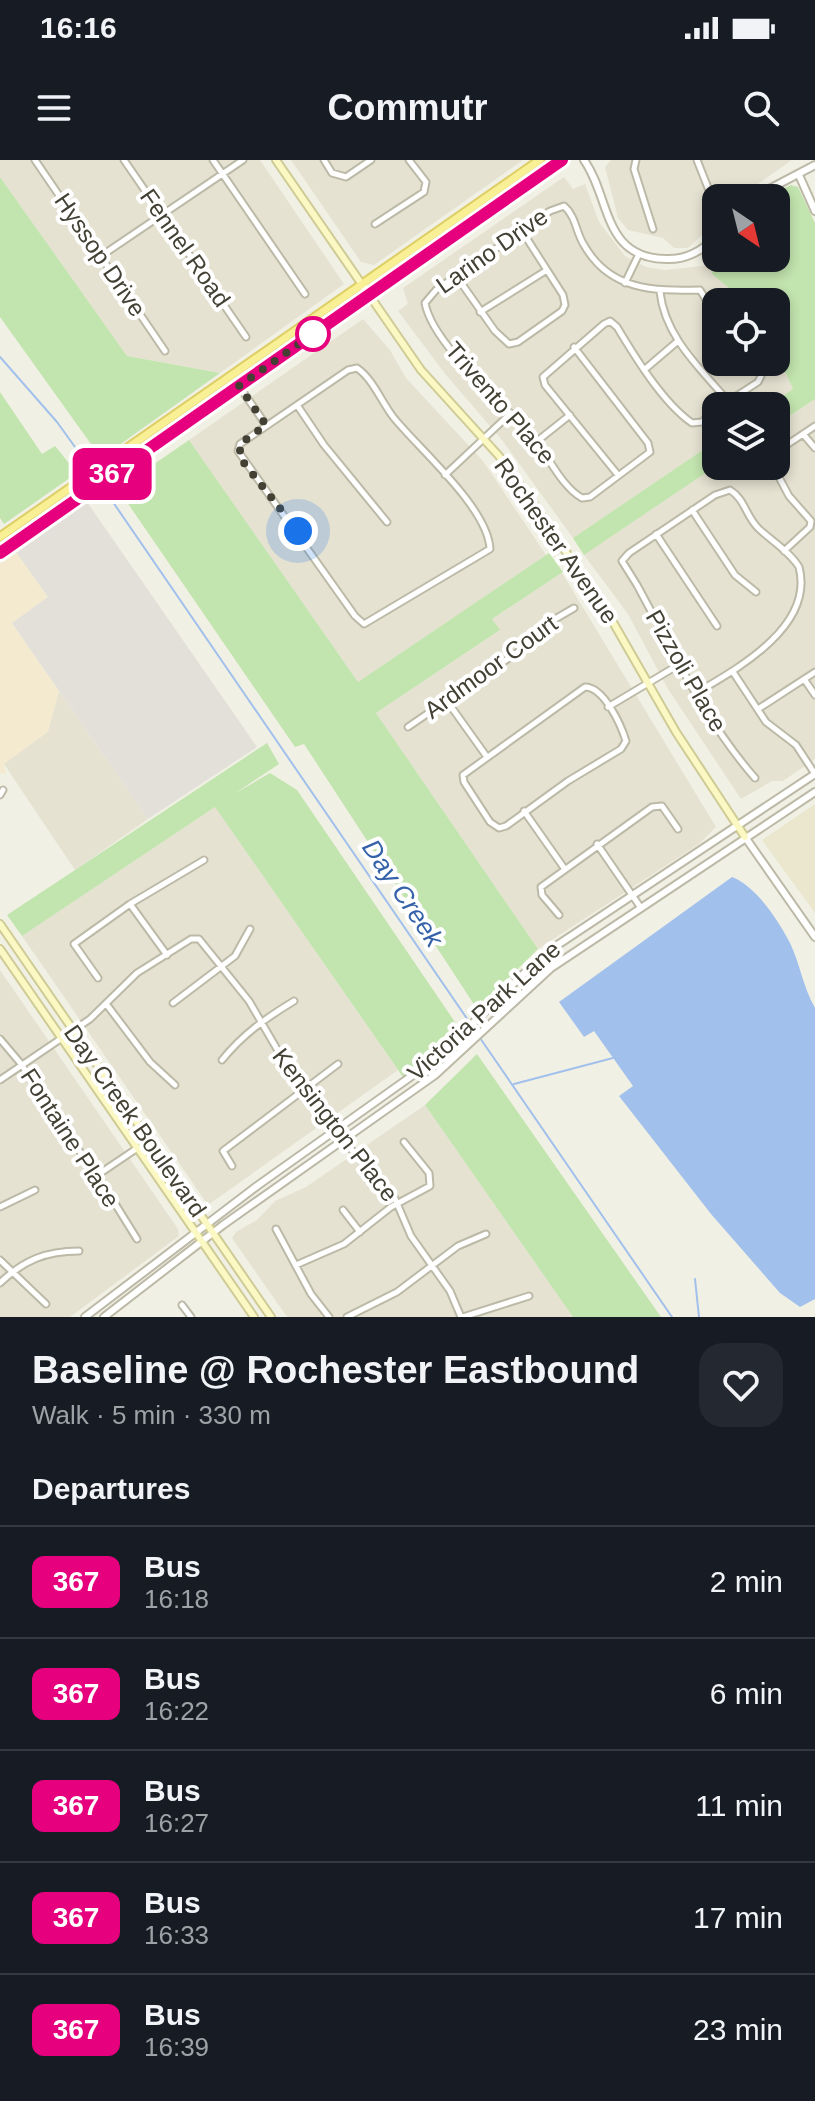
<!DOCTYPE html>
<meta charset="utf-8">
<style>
:root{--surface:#171b24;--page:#242831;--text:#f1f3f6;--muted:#9ea1a6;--line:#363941}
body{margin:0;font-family:Arial,sans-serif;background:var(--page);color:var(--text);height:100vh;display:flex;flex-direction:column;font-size:30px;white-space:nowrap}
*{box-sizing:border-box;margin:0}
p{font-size:26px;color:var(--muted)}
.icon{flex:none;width:44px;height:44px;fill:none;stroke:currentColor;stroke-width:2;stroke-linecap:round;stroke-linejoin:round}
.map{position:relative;height:1157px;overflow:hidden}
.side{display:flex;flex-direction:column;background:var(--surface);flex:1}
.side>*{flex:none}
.badge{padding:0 16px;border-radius:12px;font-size:28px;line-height:52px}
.needle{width:52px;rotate:145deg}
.buttons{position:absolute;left:702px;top:24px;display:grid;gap:16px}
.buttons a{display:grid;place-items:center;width:88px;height:88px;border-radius:16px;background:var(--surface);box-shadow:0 4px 12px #0003;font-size:40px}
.you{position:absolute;width:40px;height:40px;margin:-20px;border:6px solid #fff;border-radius:50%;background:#1a73e8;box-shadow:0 0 0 12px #1a73e833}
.map>.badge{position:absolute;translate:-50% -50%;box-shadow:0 0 0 4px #fff}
h2{padding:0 32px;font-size:30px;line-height:72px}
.round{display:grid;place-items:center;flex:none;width:84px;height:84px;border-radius:24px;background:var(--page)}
.overview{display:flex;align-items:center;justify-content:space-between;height:136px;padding:0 32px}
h1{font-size:38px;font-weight:600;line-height:60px}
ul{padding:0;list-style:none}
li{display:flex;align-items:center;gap:24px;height:112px;padding:0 32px;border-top:2px solid var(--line)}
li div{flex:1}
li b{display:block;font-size:30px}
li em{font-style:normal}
li .badge{min-width:88px;font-weight:700;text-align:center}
.status{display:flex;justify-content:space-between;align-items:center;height:56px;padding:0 40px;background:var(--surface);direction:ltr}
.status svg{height:22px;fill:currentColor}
header{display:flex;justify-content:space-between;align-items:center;height:104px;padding:0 32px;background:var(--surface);font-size:36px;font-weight:600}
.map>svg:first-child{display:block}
.residential{fill:#e5e2d2}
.commercial{fill:#f3ead0}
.industrial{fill:#e3e0d9}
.education{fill:#eae7ce}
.green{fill:#c2e4ae}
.water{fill:#a2c0ec}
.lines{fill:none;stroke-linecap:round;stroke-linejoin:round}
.stream{stroke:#a2c0ec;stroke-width:2}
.minor-casing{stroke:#bcb9a7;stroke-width:9}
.tertiary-casing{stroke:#bcb9a7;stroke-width:10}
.secondary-casing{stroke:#cfcb96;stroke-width:10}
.primary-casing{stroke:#ddcf66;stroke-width:11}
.minor{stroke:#fff;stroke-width:5}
.tertiary{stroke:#fff;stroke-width:6}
.secondary{stroke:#fbf8c4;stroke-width:6}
.primary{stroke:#f9ef95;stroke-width:7}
.line-casing{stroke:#fff;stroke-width:18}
.line{stroke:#e6007e;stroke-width:12}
.walk{stroke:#434034;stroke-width:8;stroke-dasharray:0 14.4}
.stop-dot{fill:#fff;stroke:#e6007e;stroke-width:4}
.labels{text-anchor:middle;stroke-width:8;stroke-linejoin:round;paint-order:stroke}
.street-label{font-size:24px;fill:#434034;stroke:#fff}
.water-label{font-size:26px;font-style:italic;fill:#3461a8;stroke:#fff}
</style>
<div class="status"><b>16:16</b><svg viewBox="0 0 49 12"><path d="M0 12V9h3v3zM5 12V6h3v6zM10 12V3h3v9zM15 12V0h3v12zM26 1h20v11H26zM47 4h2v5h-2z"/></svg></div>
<header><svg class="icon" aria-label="menu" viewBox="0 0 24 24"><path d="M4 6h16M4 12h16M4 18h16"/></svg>Commutr<svg class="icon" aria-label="search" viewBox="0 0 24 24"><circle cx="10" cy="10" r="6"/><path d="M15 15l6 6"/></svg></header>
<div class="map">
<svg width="815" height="1157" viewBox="0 0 815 1157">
<rect width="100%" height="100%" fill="#f1f0e4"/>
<path class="residential" d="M0,0H260L344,124L220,213L127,196L0,17Z
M291,0H523L374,105L361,102Z
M611,0H792L738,38H716V62L688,88H674L663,78L628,70L618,58L605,7Z
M564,17L573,29L585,24L599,62L625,96L646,107L665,110L711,105L712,114L729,128L736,142H716V202H776V192L793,229L768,246H716V281L573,378L502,280L446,215L398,151L408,144L403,128Z
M363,159L390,190L406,218L483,301L546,395L358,522L189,280Z
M815,239V599L783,621H772L741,639L668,529L628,454L584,395L716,306H776V265Z
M562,413L716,667L699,684L538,789L376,553L499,471L492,459Z
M59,531L148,659L75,710L4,604L49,567Z
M215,647L398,910L208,1045L22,776Z
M0,810L178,1069L179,1076L70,1157H0Z
M425,945L573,1157H287L232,1078L236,1072L257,1060L275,1041L306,1027Z"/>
<path class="commercial" d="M16,392L48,437L12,463L59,531L48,572L4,604L6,614L0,613V404Z"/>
<path class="industrial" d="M87,342L257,587L148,659L12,463L48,437L16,392Z"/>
<path class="education" d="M815,644V753L762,680Z"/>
<path class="green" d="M0,17L127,196L220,213L101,298L0,157Z
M791,25L798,27L815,63V239L776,265V246H768L793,229L776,192V142H736L729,128L712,114L711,105L703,99L716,87V98H776V38H764Z
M0,232L42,294L55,286L77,313L4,364L0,358Z
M189,280L358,522L549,393L563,412L492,459L500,470L376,553L538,789L477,849L304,584L295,587L118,329Z
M716,281V306L584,395L573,378Z
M267,583L279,604L234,634L270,613L297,630L457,865L403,917L215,647L22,776L7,755Z
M477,894L661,1157H573L425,945Z"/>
<path class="water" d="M732,717C756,726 778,760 790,783C800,804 803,827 815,848V1139L800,1147L780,1133L711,1054L619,936L633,926L594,871L584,877L559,842Z"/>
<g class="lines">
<path class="stream" d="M0,197L57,262L88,305
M104,329L470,863
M480,878L672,1157
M514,924L613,898
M695,1119L699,1157"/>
<defs>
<path id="minor" d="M35,0L165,191
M124,0L246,177
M213,0L305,134
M324,0L332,13L346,17L371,0
M636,0L634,9L653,69
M697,0L716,48
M375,64L424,32L426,22L409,0
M101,96L243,0
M457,117L495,171L509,184L518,182L562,151L565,145L563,135L522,71
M625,123L639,94
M660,132C665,177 700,208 728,241
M480,152L547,110
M574,187L648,283L650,292L590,337L582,338C563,328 549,298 536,281C507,246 433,186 425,143L436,130L550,51L564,46C576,56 576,73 584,85C610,131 654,131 700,130L716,156
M357,208C373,219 382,243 394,258C420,290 488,348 490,389L364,464L355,456L238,291L240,284L348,210Z
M644,210L678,181
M239,226L266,265
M297,245L324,285L387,362
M721,246L758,222L761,216L754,202
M803,274L815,288
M536,282L570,255
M776,292L815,266
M773,306L789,336L811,361L810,367L784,391
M445,315L511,253
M618,315L545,225L543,217L604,164L610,161L617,167C635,197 663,243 692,263L702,262L716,250
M692,350L735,415L756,432
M656,374L717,466
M733,512L766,562L796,585L815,614
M804,519L815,535
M585,527C604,527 621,565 626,581L621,589L568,621L506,666L499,668L490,662L464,622L463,615Z
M696,533C735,510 815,467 799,407C790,392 772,381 759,369C746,357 745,339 730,330L715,335L629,393L622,401L637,425C673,491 705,561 755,618
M447,541L487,597
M608,547L680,504
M758,549L815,512
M408,567L531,483L550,462L574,448
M0,635L3,630
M524,651L564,708
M597,684L641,748
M130,744L167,795
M559,755L542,735L541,727L652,647L662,646L678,669
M98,818L74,784L130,744L204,700
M173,843L235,796L250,769
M107,845L150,902L175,925
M0,879L22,905L58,965L91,1005L137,1079
M222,900C243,874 266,858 294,841
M0,920L90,859L137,813L191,779H199L249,841L281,896L308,926L349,987L393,1034L411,1076L450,1131L461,1157
M232,1006L223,991L338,904
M96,1016L136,989
M0,1047L35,1030
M343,1050L360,1072
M276,1069L311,1134L329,1157
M0,1100L46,1144
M296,1105L344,1084L391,1047L430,1026L429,1013L404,982
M0,1123C24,1100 46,1091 79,1091
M182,1145L191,1157
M347,1157L397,1132L458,1086L486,1074
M463,1157L529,1136"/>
<path id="tertiary" d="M584,0C611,38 602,98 666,99C685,100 703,91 716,76
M799,15L815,51
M752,38L815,5
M745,677L815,777
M85,1157L257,1026L437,898L544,794L815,614
M104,1157L223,1065L435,915L551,808L815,632"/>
<path id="secondary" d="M276,0L421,210L499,296L533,343L610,457L676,572L745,677
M0,764L271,1157
M0,789L254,1157"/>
<path id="primary" d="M0,377L540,0
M0,393L562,0"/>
</defs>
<use href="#minor" class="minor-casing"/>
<use href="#tertiary" class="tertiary-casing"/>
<use href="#secondary" class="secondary-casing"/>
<use href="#primary" class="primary-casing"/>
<use href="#minor" class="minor"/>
<use href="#tertiary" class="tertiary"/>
<use href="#secondary" class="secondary"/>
<use href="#primary" class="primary"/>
</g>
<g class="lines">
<defs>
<path id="line" d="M0,393L562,0"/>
</defs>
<use href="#line" class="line-casing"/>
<use href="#line" class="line"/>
<path class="walk" d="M298,371L240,298V284L266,265L239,226L313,174"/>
</g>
<circle class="stop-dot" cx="313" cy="174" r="16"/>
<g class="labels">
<g class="street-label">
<text transform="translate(185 88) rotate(55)" y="8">Fennel Road</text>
<text transform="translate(492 91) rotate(-35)" y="8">Larino Drive</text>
<text transform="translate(100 95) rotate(56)" y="8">Hyssop Drive</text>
<text transform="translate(500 243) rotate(49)" y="8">Trivento Place</text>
<text transform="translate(556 381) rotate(55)" y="8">Rochester Avenue</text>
<text transform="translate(491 507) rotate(-36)" y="8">Ardmoor Court</text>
<text transform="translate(686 511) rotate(60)" y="8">Pizzoli Place</text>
<text transform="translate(484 851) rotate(-42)" y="8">Victoria Park Lane</text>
<text transform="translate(135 961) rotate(55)" y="8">Day Creek Boulevard</text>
<text transform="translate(335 965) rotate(52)" y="8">Kensington Place</text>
<text transform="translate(70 978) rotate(57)" y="8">Fontaine Place</text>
</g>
<g class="water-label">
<text transform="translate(403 733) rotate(56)" y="9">Day Creek</text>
</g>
</g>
</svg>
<div class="buttons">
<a><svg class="needle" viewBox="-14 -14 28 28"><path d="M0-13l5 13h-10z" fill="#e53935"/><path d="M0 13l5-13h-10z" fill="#9ea1a6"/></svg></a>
<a><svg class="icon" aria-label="locate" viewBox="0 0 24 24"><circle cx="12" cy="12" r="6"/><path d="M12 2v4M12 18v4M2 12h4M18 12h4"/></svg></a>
<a><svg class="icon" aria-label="layers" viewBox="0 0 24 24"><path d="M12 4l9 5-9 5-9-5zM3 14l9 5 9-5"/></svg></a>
</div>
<div class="you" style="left:298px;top:371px"></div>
<b class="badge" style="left:112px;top:314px;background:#e6007e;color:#fff">367</b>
</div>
<section class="side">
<div class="overview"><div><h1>Baseline @ Rochester Eastbound</h1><p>Walk · 5 min · 330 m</p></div><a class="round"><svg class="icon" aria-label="heart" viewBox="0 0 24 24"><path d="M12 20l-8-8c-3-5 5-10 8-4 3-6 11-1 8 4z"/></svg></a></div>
<h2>Departures</h2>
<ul>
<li><span class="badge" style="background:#e6007e;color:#fff">367</span><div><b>Bus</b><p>16:18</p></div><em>2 min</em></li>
<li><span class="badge" style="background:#e6007e;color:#fff">367</span><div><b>Bus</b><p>16:22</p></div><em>6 min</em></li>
<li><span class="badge" style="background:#e6007e;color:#fff">367</span><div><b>Bus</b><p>16:27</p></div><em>11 min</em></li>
<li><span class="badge" style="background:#e6007e;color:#fff">367</span><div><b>Bus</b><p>16:33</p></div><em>17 min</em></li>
<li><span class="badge" style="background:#e6007e;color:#fff">367</span><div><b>Bus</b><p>16:39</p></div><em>23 min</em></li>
</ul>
</section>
